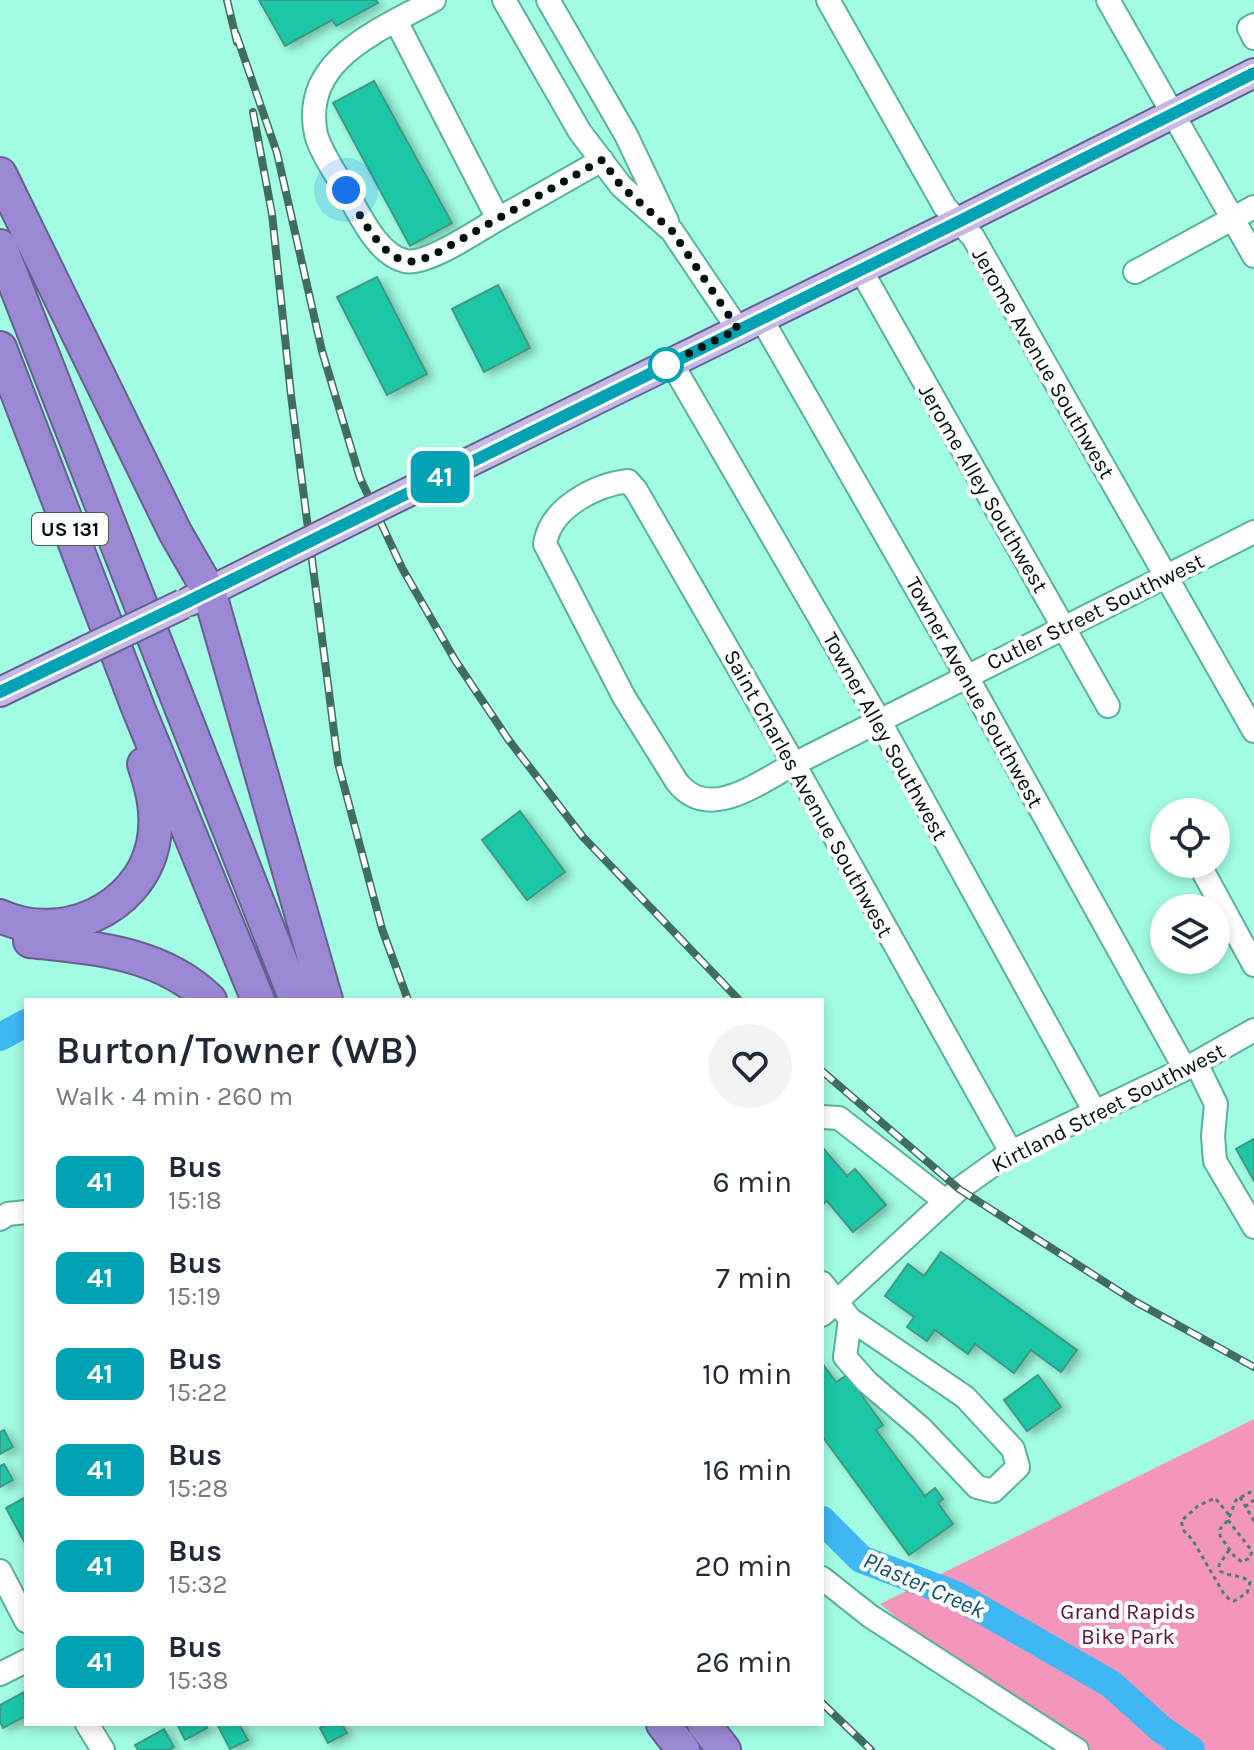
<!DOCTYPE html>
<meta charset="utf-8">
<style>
:root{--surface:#fff;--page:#f2f2f3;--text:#1f2937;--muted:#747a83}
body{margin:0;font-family:Karla,sans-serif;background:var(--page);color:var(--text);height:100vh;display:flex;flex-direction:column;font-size:30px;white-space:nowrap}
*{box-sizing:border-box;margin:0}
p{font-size:26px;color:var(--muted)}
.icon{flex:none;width:44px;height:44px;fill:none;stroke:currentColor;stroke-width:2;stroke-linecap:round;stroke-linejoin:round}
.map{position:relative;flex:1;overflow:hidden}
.details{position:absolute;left:24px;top:998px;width:800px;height:728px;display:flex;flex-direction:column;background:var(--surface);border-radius:0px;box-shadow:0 4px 12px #0003}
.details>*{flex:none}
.badge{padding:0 16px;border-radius:12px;font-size:28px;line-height:52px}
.buttons{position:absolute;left:1150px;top:798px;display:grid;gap:16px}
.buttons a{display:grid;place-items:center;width:80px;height:80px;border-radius:50%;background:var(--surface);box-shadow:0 4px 12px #0003;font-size:40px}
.you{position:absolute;width:40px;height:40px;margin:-20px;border:6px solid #fff;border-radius:50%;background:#1a73e8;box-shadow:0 0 0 12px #1a73e833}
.map>.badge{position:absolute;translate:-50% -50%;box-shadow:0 0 0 4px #fff}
.round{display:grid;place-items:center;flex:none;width:84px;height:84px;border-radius:42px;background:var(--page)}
.headline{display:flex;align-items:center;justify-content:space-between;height:136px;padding:0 32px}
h1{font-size:38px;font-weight:600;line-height:60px}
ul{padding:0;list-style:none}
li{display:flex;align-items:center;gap:24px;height:96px;padding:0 32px}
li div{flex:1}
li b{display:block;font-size:30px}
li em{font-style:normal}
li .badge{min-width:88px;font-weight:700;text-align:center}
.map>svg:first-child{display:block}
.green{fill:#f496bb}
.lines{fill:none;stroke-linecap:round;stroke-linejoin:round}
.river{stroke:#3db6f2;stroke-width:28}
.building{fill:#1bc7a7;stroke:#3e9984;stroke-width:2;filter:url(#shadow)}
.minor-casing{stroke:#58b19b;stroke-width:26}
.major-casing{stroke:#655f8e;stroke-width:32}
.highway-casing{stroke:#655f8e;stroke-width:36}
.path{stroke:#4c7e70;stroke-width:3;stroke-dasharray:4 4;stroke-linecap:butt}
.minor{stroke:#fff;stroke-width:22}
.major{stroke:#c4b8e6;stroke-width:28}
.highway{stroke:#9c89d5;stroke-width:32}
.rail-casing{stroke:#406d60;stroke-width:8}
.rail{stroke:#fff;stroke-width:5;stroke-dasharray:15;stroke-linecap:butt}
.major-bridge-casing{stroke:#655f8e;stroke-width:32;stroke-linecap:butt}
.major-bridge{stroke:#c4b8e6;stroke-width:28}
.line-casing{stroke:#fff;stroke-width:18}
.line{stroke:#00a3b4;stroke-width:12}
.walk{stroke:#00100a;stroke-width:8;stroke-dasharray:0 14.4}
.stop-dot{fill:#fff;stroke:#00a3b4;stroke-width:4}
.labels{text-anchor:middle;stroke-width:8;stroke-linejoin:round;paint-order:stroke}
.shield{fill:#fff;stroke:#4c5854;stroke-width:2}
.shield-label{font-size:20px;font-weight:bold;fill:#00100a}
.street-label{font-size:22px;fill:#00100a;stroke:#fff}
.park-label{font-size:22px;fill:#611039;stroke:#fff}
.water-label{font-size:24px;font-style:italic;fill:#0d4f6e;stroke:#fff}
</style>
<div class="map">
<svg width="1254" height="1750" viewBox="0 0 1254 1750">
<defs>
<filter id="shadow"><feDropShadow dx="5.5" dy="3" stdDeviation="4" flood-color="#0004"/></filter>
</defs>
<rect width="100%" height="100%" fill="#a2fbe3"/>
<path class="green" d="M1254,1419V1750H1062L880,1604Z"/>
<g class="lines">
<path class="river" d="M0,1037L26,1023
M822,1520L861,1559L956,1595L1111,1684L1161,1729L1191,1750"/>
</g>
<path class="building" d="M259,0H376L378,3L336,26L332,20L285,46Z
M374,81L452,223L410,246L333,103Z
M377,277L427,374L387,395L337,297Z
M498,285L530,348L484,372L452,309Z
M520,811L565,872L527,900L482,840Z
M1254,1139V1181L1236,1149Z
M823,1148L847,1176L855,1169L886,1205L853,1232L827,1201L822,1205Z
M941,1252L1077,1350L1061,1372L1031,1350L1014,1373L975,1344L968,1354L935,1330L927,1341L907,1327L914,1317L885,1296L908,1264L924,1276Z
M822,1363L836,1382L847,1375L883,1425L876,1430L925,1496L935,1488L943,1499L938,1503L953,1524L909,1555L822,1436Z
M1038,1375L1061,1407L1027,1431L1004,1400Z
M4,1430L13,1447L0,1454V1432Z
M4,1464L13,1480L0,1487V1466Z
M26,1497V1545L6,1508Z
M24,1692L26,1716L3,1728L0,1722V1705Z
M182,1724H205L207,1728L185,1740L178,1726Z
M217,1724H239L248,1740L230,1749Z
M328,1724H342L347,1733L328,1743L320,1728Z
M164,1729L174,1747L168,1750H138L135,1745Z"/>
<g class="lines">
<defs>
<path id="minor" d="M434,0C381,30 300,59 316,134C320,152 340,180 350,198C362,219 379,255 405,261C427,266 478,230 498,219
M504,0L580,132L621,186L672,231L738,329
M548,0L626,135L667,221
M828,0L945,207L973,237L1254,731
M1108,0L1254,256
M396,21L498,219L602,160
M1254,25L1249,28L1254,38
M861,270L1108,706
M1135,272L1254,207
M761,318L966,675L1185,1069
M671,362L879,720L1095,1112
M1199,864L1254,965
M1196,1063L1216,1104L1213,1136L1215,1161L1254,1227
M822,1117L839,1118L945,1201
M1011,1152L794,764L636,490L628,481C595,485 550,508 545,544L624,697L677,782C709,823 759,782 794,764L804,759L1254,532
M0,1219L8,1214L26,1212
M822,1283L850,1319L845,1357L867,1382L921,1428L977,1487L993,1491L1018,1467L1013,1449L965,1397L850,1319
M822,1315L959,1189L1011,1152L1185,1069L1254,1030
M0,1571L26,1621
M822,1578L870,1616L1077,1750
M0,1674L26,1661
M87,1724L103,1750"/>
<path id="major" d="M390,501L960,221L1254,73
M190,601L250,571
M0,692L89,649"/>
<path id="highway" d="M0,174L175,532L209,591L326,1000
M0,246L296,1000
M0,348L139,710L258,1000
M0,916C60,944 139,910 153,844C159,816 153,790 144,764
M30,941C94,948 161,952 210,1000
M663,1724L683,1750
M704,1724L724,1750"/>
</defs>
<use href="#minor" class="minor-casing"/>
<use href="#major" class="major-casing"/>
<use href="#highway" class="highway-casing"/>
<path class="path" d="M1240,1497L1254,1521
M1245,1507L1254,1500
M1228,1520L1252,1551L1250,1558L1242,1562L1235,1557L1220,1536V1529L1228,1520L1236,1500L1254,1490
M1229,1550L1219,1565L1220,1571C1229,1577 1241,1574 1250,1582L1247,1593L1234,1601L1230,1600L1224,1594L1192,1539L1184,1531L1181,1521L1198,1506L1215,1498L1230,1516"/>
<use href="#minor" class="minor"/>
<use href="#major" class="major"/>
<use href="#highway" class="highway"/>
<defs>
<path id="rail" d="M227,0L237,42
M236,34L277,153L322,351L360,478L402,568L455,660L508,739L583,837L739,1000
M253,112L272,214L291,395L338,763L382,929L408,1000
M822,1071L959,1189L1136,1302L1254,1367
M822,1703L871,1750"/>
</defs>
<use href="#rail" class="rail-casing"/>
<use href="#rail" class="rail"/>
<defs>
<path id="major-bridge" d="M250,571L390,501
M89,649L183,604"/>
</defs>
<use href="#major-bridge" class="major-bridge-casing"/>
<use href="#major-bridge" class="major-bridge"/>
</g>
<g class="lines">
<defs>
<path id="line" d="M0,692L183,604L960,221L1254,73"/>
</defs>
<use href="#line" class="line-casing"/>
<use href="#line" class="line"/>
<path class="walk" d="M346,190C358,212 380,257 407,261C418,263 427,257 437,253L602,160L621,186L672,231L738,329L666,365"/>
</g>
<circle class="stop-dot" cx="666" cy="365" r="16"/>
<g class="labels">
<rect class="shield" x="32" y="513" width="76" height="32" rx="6"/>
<g class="shield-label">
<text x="70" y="536">US 131</text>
</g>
<g class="street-label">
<text transform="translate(1044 363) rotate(60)" y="8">Jerome Avenue Southwest</text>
<text transform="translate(984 488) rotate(60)" y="8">Jerome Alley Southwest</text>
<text transform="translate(1095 611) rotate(-26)" y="8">Cutler Street Southwest</text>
<text transform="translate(975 692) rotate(61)" y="8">Towner Avenue Southwest</text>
<text transform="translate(886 736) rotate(61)" y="8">Towner Alley Southwest</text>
<text transform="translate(809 793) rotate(61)" y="8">Saint Charles Avenue Southwest</text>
<text transform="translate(1108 1107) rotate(-27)" y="8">Kirtland Street Southwest</text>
</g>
<g class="park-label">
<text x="1128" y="1619">Grand Rapids<tspan x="1128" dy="25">Bike Park</tspan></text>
</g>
<g class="water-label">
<text transform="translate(924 1585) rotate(24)" y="8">Plaster Creek</text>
</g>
</g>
</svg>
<div class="buttons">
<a><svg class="icon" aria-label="locate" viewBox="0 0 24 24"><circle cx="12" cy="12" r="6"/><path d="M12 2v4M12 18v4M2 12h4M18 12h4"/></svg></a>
<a><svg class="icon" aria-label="layers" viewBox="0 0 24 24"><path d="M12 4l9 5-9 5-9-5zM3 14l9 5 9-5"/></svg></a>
</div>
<div class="you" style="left:346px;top:190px"></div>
<b class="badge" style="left:440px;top:477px;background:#00a3b4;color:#fff">41</b>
<section class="details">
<div class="headline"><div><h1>Burton/Towner (WB)</h1><p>Walk · 4 min · 260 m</p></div><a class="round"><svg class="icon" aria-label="heart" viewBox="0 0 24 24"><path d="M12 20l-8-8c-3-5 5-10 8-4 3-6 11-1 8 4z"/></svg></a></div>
<ul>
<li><span class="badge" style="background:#00a3b4;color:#fff">41</span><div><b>Bus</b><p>15:18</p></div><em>6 min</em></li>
<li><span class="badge" style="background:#00a3b4;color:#fff">41</span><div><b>Bus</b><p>15:19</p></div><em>7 min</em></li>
<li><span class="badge" style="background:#00a3b4;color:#fff">41</span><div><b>Bus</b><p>15:22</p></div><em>10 min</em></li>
<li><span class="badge" style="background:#00a3b4;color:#fff">41</span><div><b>Bus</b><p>15:28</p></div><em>16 min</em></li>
<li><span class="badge" style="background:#00a3b4;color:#fff">41</span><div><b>Bus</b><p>15:32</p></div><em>20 min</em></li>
<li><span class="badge" style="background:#00a3b4;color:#fff">41</span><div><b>Bus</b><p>15:38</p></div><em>26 min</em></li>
</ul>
</section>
</div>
